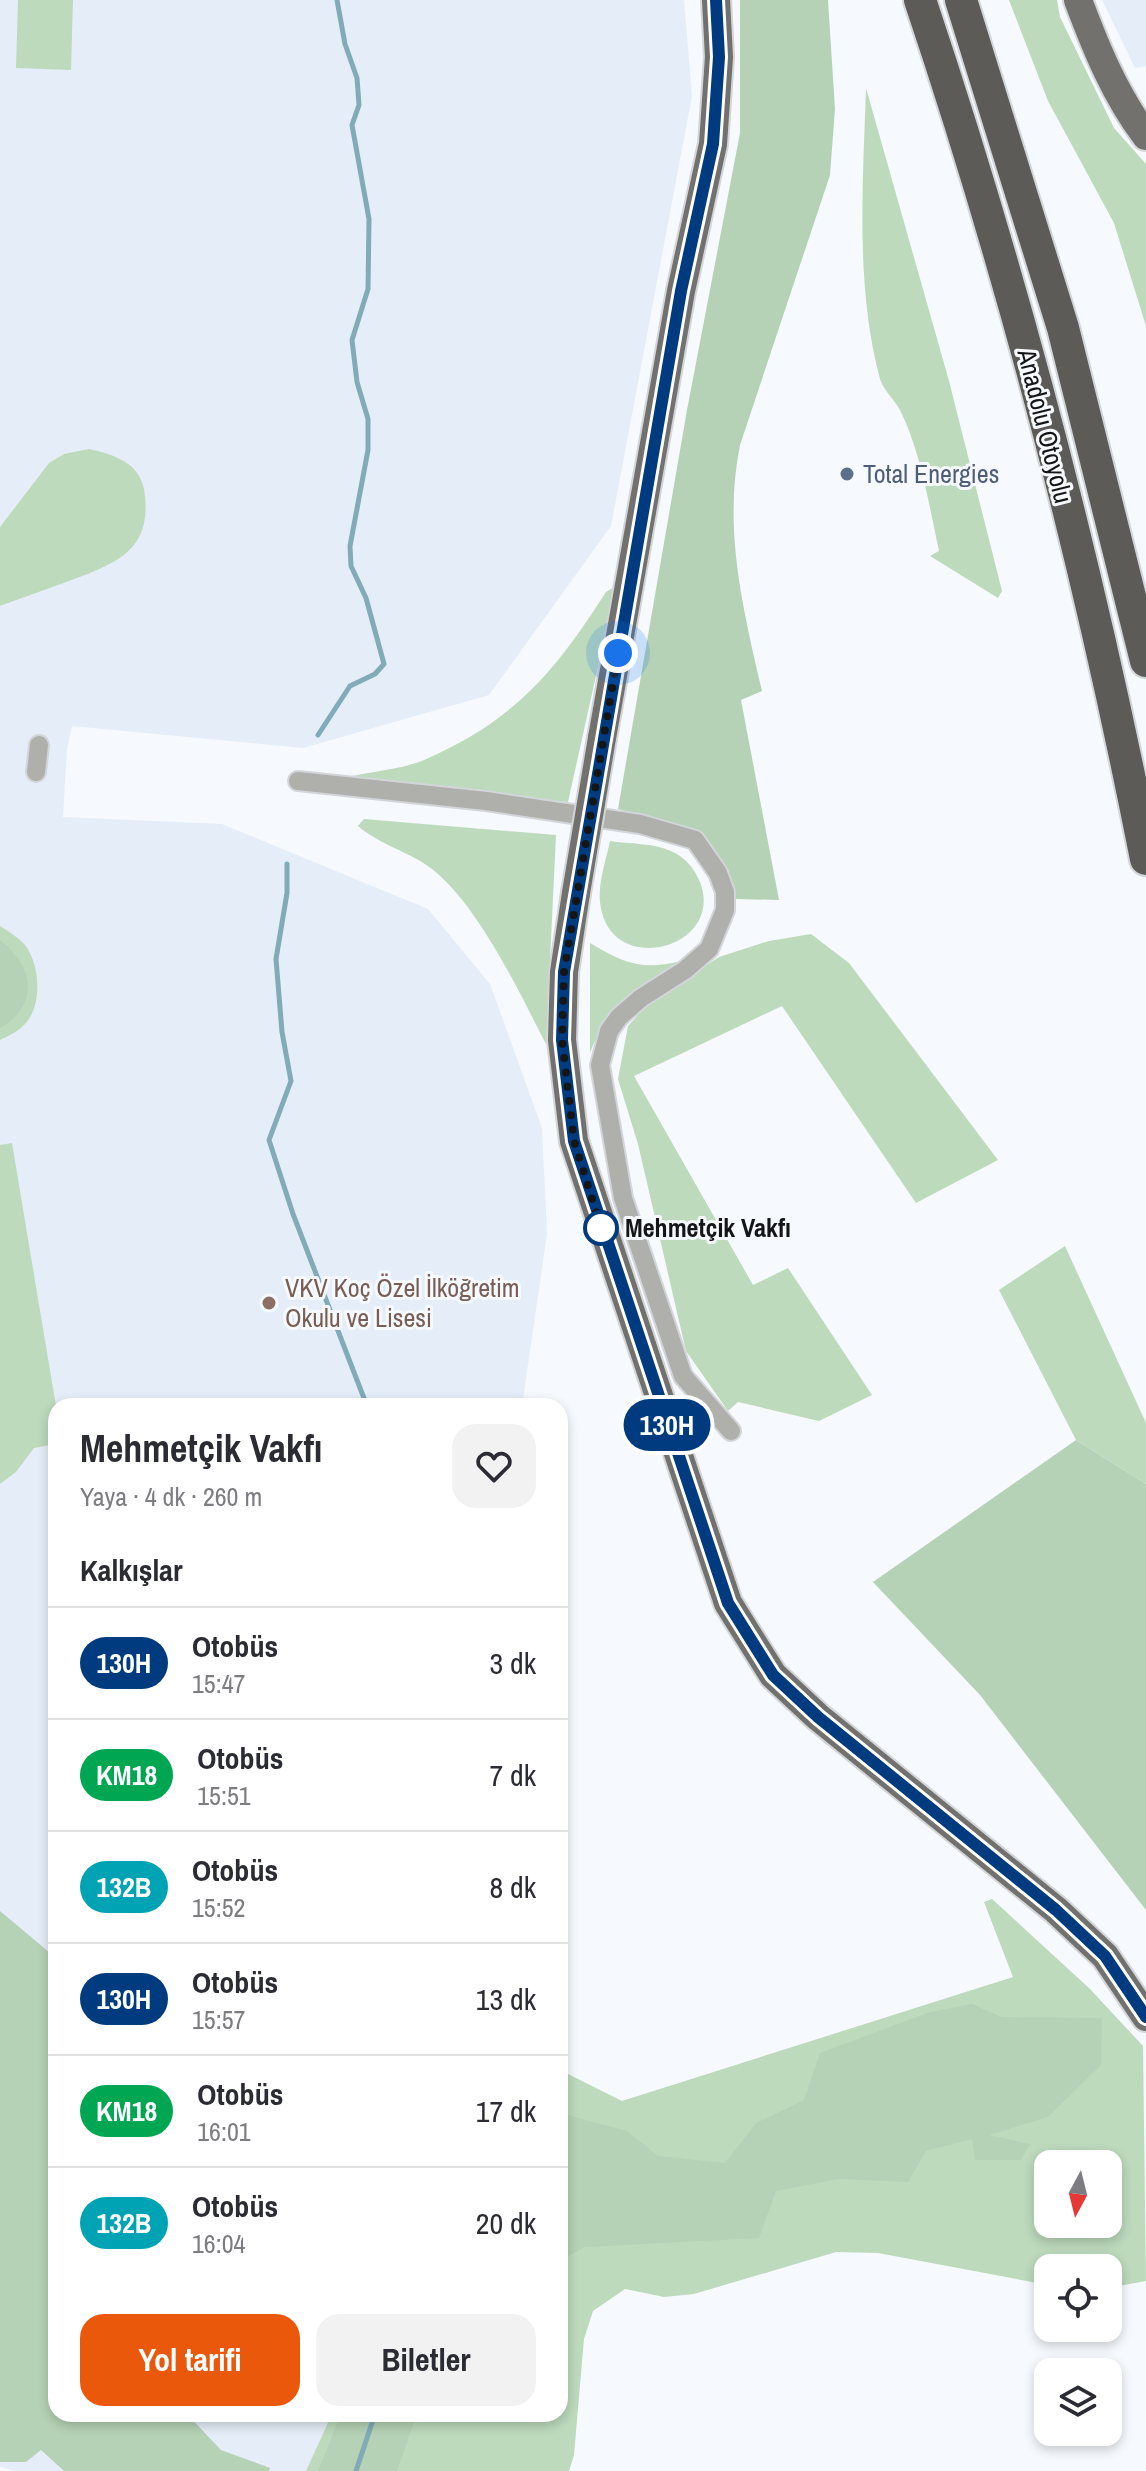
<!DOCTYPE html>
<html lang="tr">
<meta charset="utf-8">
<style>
:root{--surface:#fff;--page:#f2f2f3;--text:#2b2b33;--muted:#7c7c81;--line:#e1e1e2;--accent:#ea580c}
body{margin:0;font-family:"Archivo Narrow",sans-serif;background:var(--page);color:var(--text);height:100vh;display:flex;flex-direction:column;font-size:30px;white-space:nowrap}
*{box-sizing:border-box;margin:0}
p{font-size:26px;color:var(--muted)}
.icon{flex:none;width:44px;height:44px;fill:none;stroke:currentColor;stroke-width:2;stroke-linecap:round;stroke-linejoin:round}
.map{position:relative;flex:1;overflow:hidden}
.sheet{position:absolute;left:48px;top:1398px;width:520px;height:1024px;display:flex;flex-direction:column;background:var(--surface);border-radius:24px;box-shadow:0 4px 12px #0003}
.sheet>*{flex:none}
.badge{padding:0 16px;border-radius:26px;font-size:28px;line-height:52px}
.needle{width:52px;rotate:187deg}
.buttons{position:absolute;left:1034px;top:2150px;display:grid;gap:16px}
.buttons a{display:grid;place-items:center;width:88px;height:88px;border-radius:16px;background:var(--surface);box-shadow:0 4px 12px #0003;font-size:40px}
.you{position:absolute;width:40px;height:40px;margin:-20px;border:6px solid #fff;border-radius:50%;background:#1a73e8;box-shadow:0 0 0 12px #1a73e833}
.map>.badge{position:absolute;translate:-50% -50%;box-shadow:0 0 0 4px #fff}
h2{padding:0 32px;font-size:30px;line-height:72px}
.round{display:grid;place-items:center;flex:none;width:84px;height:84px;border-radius:24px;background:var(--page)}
.head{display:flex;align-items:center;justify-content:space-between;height:136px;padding:0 32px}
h1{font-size:38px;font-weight:700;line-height:60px}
.cta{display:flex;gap:16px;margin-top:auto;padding:16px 32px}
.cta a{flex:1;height:92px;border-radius:24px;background:var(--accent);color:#fff;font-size:32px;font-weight:700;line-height:92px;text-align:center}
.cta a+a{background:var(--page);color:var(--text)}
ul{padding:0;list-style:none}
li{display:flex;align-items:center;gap:24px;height:112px;padding:0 32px;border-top:2px solid var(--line)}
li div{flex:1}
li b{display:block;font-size:30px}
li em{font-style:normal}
li .badge{min-width:88px;font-weight:700;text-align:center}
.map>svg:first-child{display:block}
.built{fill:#e5eef8}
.green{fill:#bddabd;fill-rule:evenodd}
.forest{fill:#b6d2b6}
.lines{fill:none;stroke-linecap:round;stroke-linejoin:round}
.stream{stroke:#80abb7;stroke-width:5}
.street-casing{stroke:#d2d5d9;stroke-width:22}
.primary-casing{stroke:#d2d5d9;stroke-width:32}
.highway-casing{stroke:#d2d5d9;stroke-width:36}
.street{stroke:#afafac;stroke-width:18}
.primary{stroke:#72716d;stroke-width:28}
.highway{stroke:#5d5b57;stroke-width:32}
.primary-bridge-casing{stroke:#d2d5d9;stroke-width:32;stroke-linecap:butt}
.primary-bridge{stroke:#72716d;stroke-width:28}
.line-casing{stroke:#fff;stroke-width:18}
.line{stroke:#003b80;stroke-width:12}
.walk{stroke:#141516;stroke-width:8;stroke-dasharray:0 14.4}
.service-dot{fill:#5c6f8a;stroke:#f6f9fe;stroke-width:3}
.stop-dot{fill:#fff;stroke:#003b80;stroke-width:4}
.education-dot{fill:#8d6e63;stroke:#f6f9fe;stroke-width:3}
.labels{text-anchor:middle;stroke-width:6;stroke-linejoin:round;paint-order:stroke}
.street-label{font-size:26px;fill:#141516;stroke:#f6f9fe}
.service-label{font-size:26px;fill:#4e5e75;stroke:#f6f9fe;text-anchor:start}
.stop-label{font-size:26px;font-weight:bold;fill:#141516;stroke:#f6f9fe;text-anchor:start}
.education-label{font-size:26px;fill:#785e54;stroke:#f6f9fe;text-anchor:start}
</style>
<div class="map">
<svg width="1146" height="2471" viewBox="0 0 1146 2471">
<rect width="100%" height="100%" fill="#f6f9fe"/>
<path class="built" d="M0,0H684L692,96L611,526L489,695L303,748L72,726L67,749L63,817L222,824L428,909L490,984L542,1128L547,1234L522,1406H56V2414H355L330,2471H15L0,2467Z
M1102,0H1146V66L1135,68Z"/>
<path class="green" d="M18,0H73L71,70L16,68Z
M1009,0H1057L1060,17L1114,128L1146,164V326L1114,223L1048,101Z
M866,88L949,381L1002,591L998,598L930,556L939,551C929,505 921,452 900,410C894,399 884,391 880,379C855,286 863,183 866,88Z
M89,449C112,454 139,462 144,489C154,550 117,563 69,581C46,589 23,598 0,606V527L49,463L64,454Z
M616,586L568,802L357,781L352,776C375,771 402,769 424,760C514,721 554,673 606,592Z
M364,819L556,835L546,1044C519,992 479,906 432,869C410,852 380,845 358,826Z
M610,841C629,844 654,843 671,851C685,857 694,868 700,882C726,949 608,980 600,902C598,883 606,860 610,841Z
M0,926C8,931 19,938 25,945C41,966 43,1009 22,1027C16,1033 7,1036 0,1040Z
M811,934L849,963L998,1160L916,1203L782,1006L634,1076L753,1285L788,1268L872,1395L819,1421L738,1402L728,1411L686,1351L638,1144L618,1079L628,1026L646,1006L719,957L769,941Z
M590,943C624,963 641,971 681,961C643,988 606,1008 590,1053Z
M12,1143L56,1406V1444L34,1448L16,1472L0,1484V1145Z
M1065,1246L1146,1423V1484L1076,1440L999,1290Z
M992,1899L1089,1988L1143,2046L1146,2281L1108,2288V2268H1048V2285L878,2253L836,2252L694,2294L664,2297L625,2289L593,2311L584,2339L574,2455L569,2471H306L332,2414H560V2070L622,2101L1013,1977L984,1902ZM1048,2164H1108V2224H1048Z"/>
<path class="forest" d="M740,0H828L835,109L830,175L740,445C723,529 743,609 762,691L741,700L779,900L736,899L726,868L700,831L618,809L687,410L740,133Z
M0,940C33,965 41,1005 0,1028Z
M1076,1440L1146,1484V1910L980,1695L873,1582Z
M0,1911L56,1958V2414H187L221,2450L270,2468L269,2471H64L41,2450L26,2462H0Z
M972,2004L1002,2017L1102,2018L1101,2065L1048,2117L989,2135L1030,2144L1021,2160H975L972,2139L926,2151L908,2182L839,2179L776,2191L759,2238L585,2247L560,2261V2113L627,2131L658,2156L725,2163L756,2123L804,2100L820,2053L930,2012Z
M341,2414H417L397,2471H318Z"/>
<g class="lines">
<path class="stream" d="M318,735L350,686L375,674L384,664L366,598L351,566L350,546L368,450V419L357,382L352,340L368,289L369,219L352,125L359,105L357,78L345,44L337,0
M287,864V893L276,959L282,1032L291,1081L269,1140L293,1214L367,1406
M356,2471L375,2414"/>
<defs>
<path id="street" d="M36,772L39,745
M298,781L486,801L640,824L695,840L718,873L725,892V910L709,949L685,970L641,998L619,1017L609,1031L600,1065L623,1198L683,1376L731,1431"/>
<path id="primary" d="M1078,0C1096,48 1115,95 1146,136
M602,738L681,291L713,144L719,57L716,0
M576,893L564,972L562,1040L574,1141L728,1603L773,1675L818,1717L1056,1910L1105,1956L1146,2017"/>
<path id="highway" d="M920,0C1014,280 1089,569 1146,859
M961,0L1063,328L1146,661"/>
</defs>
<use href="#street" class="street-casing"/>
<use href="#primary" class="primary-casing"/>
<use href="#highway" class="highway-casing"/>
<use href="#street" class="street"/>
<use href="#primary" class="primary"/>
<use href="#highway" class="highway"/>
<defs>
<path id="primary-bridge" d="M576,893L602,738"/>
</defs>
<use href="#primary-bridge" class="primary-bridge-casing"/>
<use href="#primary-bridge" class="primary-bridge"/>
</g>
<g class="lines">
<defs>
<path id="line" d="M716,0L719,57L713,144L681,291L564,972L562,1040L574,1141L728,1603L773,1675L818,1717L1056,1910L1105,1956L1146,2017"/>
</defs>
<use href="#line" class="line-casing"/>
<use href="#line" class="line"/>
<path class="walk" d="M601,1228L603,1234L574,1141L562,1040L564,972L618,653"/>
</g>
<circle class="service-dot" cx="847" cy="474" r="8"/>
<circle class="stop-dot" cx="601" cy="1228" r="16"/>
<circle class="education-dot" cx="269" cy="1303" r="8"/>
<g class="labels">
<g class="street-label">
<text transform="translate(1045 426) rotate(76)" y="9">Anadolu Otoyolu</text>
</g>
<g class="service-label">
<text x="863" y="483">Total Energies</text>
</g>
<g class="stop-label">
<text x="625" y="1237">Mehmetçik Vakfı</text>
</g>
<g class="education-label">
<text x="285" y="1297">VKV Koç Özel İlköğretim<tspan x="285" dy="30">Okulu ve Lisesi</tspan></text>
</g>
</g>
</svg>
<div class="buttons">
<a><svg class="needle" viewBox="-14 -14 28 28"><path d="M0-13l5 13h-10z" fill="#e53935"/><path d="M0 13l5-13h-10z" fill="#7c7c81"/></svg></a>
<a><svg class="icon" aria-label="locate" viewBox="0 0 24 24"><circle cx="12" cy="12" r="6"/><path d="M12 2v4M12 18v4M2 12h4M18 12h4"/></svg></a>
<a><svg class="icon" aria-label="layers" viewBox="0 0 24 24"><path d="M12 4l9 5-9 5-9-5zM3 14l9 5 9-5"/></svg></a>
</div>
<div class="you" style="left:618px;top:653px"></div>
<b class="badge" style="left:667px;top:1425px;background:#003b80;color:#fff">130H</b>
<section class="sheet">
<div class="head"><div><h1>Mehmetçik Vakfı</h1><p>Yaya · 4 dk · 260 m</p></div><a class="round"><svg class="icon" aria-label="heart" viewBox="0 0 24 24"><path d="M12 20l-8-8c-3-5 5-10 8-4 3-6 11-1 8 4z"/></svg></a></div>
<h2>Kalkışlar</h2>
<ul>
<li><span class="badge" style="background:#003b80;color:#fff">130H</span><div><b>Otobüs</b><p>15:47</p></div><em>3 dk</em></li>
<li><span class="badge" style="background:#00a651;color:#fff">KM18</span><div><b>Otobüs</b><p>15:51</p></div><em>7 dk</em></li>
<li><span class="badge" style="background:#00a3b4;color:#fff">132B</span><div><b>Otobüs</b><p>15:52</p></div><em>8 dk</em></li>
<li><span class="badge" style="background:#003b80;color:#fff">130H</span><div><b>Otobüs</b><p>15:57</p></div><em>13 dk</em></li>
<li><span class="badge" style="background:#00a651;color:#fff">KM18</span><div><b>Otobüs</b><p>16:01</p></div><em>17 dk</em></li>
<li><span class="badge" style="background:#00a3b4;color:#fff">132B</span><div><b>Otobüs</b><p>16:04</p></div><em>20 dk</em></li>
</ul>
<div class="cta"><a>Yol tarifi</a><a>Biletler</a></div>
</section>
</div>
